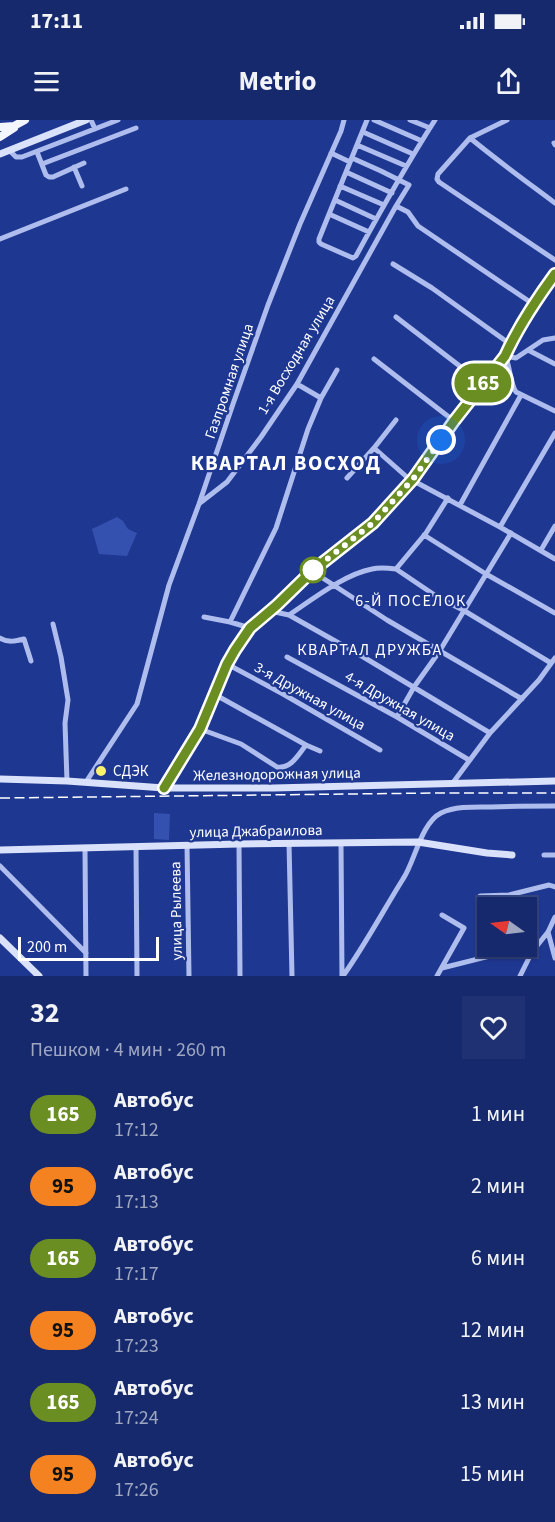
<!DOCTYPE html>
<html lang="ru">
<meta charset="utf-8">
<style>
:root{--surface:#16296d;--page:#1f3172;--text:#f1f3f6;--muted:#9ea6c2;--line:#354580}
body{margin:0;font-family:"Source Sans 3",sans-serif;background:var(--page);color:var(--text);height:100vh;display:flex;flex-direction:column;font-size:22px;white-space:nowrap}
*{box-sizing:border-box;margin:0}
p{font-size:20px;color:var(--muted)}
.icon{flex:none;width:33px;height:33px;fill:none;stroke:currentColor;stroke-width:2;stroke-linecap:round;stroke-linejoin:round}
.map{position:relative;height:856px;overflow:hidden}
.side{display:flex;flex-direction:column;background:var(--surface);flex:1}
.side>*{flex:none}
.badge{padding:0 12px;border-radius:20px;font-size:21px;line-height:39px}
.needle{width:39px;rotate:284deg}
.controls{position:absolute;left:477px;top:777px;display:grid;gap:12px}
.controls a{display:grid;place-items:center;width:60px;height:60px;border-radius:0px;background:var(--surface);box-shadow:0 2px 4px #0004,0 0 0 2px var(--line);font-size:30px}
.scale{position:absolute;left:18px;bottom:15px;width:141px;box-sizing:border-box;padding-left:6px;border:3px solid #fff;border-top:0;font-size:16px;line-height:21px;white-space:nowrap;color:#fff;-webkit-text-stroke:4px #1e3791;paint-order:stroke}
.you{position:absolute;width:30px;height:30px;margin:-15px;border:4px solid #fff;border-radius:50%;background:#1a73e8;box-shadow:0 0 0 9px #1a73e833}
.map>.badge{position:absolute;translate:-50% -50%;box-shadow:0 0 0 3px #fff}
.round{display:grid;place-items:center;flex:none;width:63px;height:63px;border-radius:0px;background:var(--page)}
.summary{display:flex;align-items:center;justify-content:space-between;height:102px;padding:0 30px}
h1{font-size:28px;font-weight:700;line-height:45px}
ul{padding:0;list-style:none}
li{display:flex;align-items:center;gap:18px;height:72px;padding:0 30px}
li div{flex:1}
li b{display:block;font-size:22px}
li em{font-style:normal}
li .badge{min-width:66px;font-weight:700;text-align:center}
.status{display:flex;justify-content:space-between;align-items:center;height:42px;padding:0 30px;background:var(--surface);direction:ltr}
.status svg{height:16px;fill:currentColor}
header{display:flex;justify-content:space-between;align-items:center;height:78px;padding:0 30px;background:var(--surface);font-size:27px;font-weight:700}
.map>svg:first-child{display:block}
.green{fill:#3551af}
.lines{fill:none;stroke-linecap:round;stroke-linejoin:round}
.street{stroke:#aebdee;stroke-width:5}
.secondary{stroke:#dae1fa;stroke-width:7}
.primary{stroke:#f4f6ff;stroke-width:8}
.rail{stroke:#fff;stroke-width:1.5;stroke-dasharray:10 4.5;stroke-linecap:butt}
.line-casing{stroke:#fff;stroke-width:14}
.line{stroke:#6b8e23;stroke-width:9}
.walk{stroke:#fff;stroke-width:6;stroke-dasharray:0 10.8}
.stop-dot{fill:#fff;stroke:#6b8e23;stroke-width:3}
.poi-dot{fill:#fcf26d;stroke:#1e3791;stroke-width:2}
.labels{text-anchor:middle;stroke-width:4.5;stroke-linejoin:round;paint-order:stroke}
.street-label{font-size:15px;fill:#fff;stroke:#1e3791}
.poi-label{font-size:15px;fill:#fff;stroke:#1e3791;text-anchor:start}
.neighbourhood-label{font-size:16px;letter-spacing:1.5px;fill:#fff;stroke:#1e3791}
.district-label{font-size:21px;font-weight:bold;letter-spacing:1.5px;fill:#fff;stroke:#1e3791}
</style>
<div class="status"><b>17:11</b><svg viewBox="0 0 49 12"><path d="M0 12V9h3v3zM5 12V6h3v6zM10 12V3h3v9zM15 12V0h3v12zM26 1h20v11H26zM47 4h2v5h-2z"/></svg></div>
<header><svg class="icon" aria-label="menu" viewBox="0 0 24 24"><path d="M4 6h16M4 12h16M4 18h16"/></svg>Metrio<svg class="icon" aria-label="share" viewBox="0 0 24 24"><path d="M12 15V3M7 8l5-5 5 5M5 13v7h14v-7"/></svg></header>
<div class="map">
<svg width="555" height="856" viewBox="0 0 555 856">
<rect width="100%" height="100%" fill="#1e3791"/>
<path class="green" d="M117,397L123,401L128,409L137,413L127,436L99,434L92,409Z
M154,693L170,694L169,720L154,719Z"/>
<g class="lines">
<path class="street" d="M91,0L95,9
M367,0L319,119V122L321,124L353,138L356,136C381,90 407,44 435,0
M374,0L422,21
M410,0L430,8
M507,0L470,18L438,54L437,59L439,62L555,140
M363,12L413,34
M470,18C498,41 527,62 555,83
M554,23L555,25
M357,25L406,46
M10,31L16,37H22L118,0
M37,32L46,55L49,57H53L84,43
M331,33L350,42
M42,44L136,8
M74,47L82,66
M346,52L392,73
M340,66L384,85
M335,80L376,99
M396,86L408,92L418,106L533,184
M329,94L369,112
M0,119L126,69
M393,144L432,168L510,224
M396,197L483,264
M528,230L555,244
M505,236C511,248 509,261 516,272L555,291
M505,236L516,238L543,220L555,218
M374,239L454,301
M297,264L321,278
M374,328L408,358L500,407L555,439
M347,358L374,328L396,300
M200,383L227,362L261,317L297,264L396,86L409,65L381,51L352,38
M460,385L521,275
M500,407L555,313
M424,415L486,454L555,493
M541,430L555,406
M396,449L439,478L463,490L551,543
M312,451L387,500L522,579
M270,491L289,495C313,479 345,454 372,449C380,447 388,448 396,449L426,413L448,378
M289,495L360,535L490,613
M204,497L230,502L250,508
M230,502L276,408L308,309L321,278L337,250
M53,504L61,537L68,580L65,603L67,661
M0,518C8,523 16,521 24,519L31,541
M287,537L397,597L469,640
M227,544L283,574L380,630
M214,574L306,625L320,631
M397,597L414,567L439,532L511,413
M200,609L241,624L277,647C291,649 298,635 306,625
M86,662L137,584L169,465L199,384L233,284L268,185L300,104L341,11L344,0
M452,664L490,613L539,560L555,538
M164,668L200,609L222,555L235,530L250,508L277,485L312,451L373,403L413,359L454,301L505,236C518,207 536,180 555,154
M289,723L292,856
M341,723L342,856
M239,724L240,856
M187,725L189,856
M136,727L137,856
M85,729L86,856
M544,735H555
M0,746L86,833
M480,776L509,775L549,765L555,767
M548,812L555,838
M442,848L538,824
M343,856C365,825 383,791 403,759C415,741 421,703 441,693C456,686 475,687 491,687C512,686 534,686 555,686
M437,856L464,808L442,795
M520,856L532,832L548,812L555,797"/>
<path class="secondary" d="M0,34L86,0
M0,659L67,661L164,668H274L555,661
M0,730L239,724L418,722L487,733L512,735
M0,818L39,856"/>
<path class="primary" d="M0,7L14,6L25,0
M0,17L14,8"/>
<path class="rail" d="M0,678L438,673H555"/>
</g>
<g class="lines">
<defs>
<path id="line" d="M164,668L200,609L227,544L235,530L250,508L277,485L312,451L373,403L413,359L454,301L505,236C518,207 536,180 555,154"/>
</defs>
<use href="#line" class="line-casing"/>
<use href="#line" class="line"/>
<path class="walk" d="M313,450L312,451L373,403L413,359L441,320"/>
</g>
<circle class="stop-dot" cx="313" cy="450" r="12"/>
<circle class="poi-dot" cx="101" cy="651" r="6"/>
<g class="labels">
<g class="street-label">
<text transform="translate(296 235) rotate(-59)" y="5">1-я Восходная улица</text>
<text transform="translate(229 261) rotate(-71)" y="5">Газпромная улица</text>
<text transform="translate(310 576) rotate(29)" y="5">3-я Дружная улица</text>
<text transform="translate(400 586) rotate(30)" y="5">4-я Дружная улица</text>
<text transform="translate(277 654) rotate(-1)" y="5">Железнодорожная улица</text>
<text transform="translate(256 711) rotate(-1)" y="5">улица Джабраилова</text>
<text transform="translate(176 791) rotate(-91)" y="5">улица Рылеева</text>
</g>
<g class="poi-label">
<text x="113" y="656">СДЭК</text>
</g>
<g class="neighbourhood-label">
<text x="411" y="486">6-Й ПОСЕЛОК</text>
<text x="370" y="535">КВАРТАЛ ДРУЖБА</text>
</g>
<g class="district-label">
<text x="286" y="350">КВАРТАЛ ВОСХОД</text>
</g>
</g>
</svg>
<div class="controls">
<a><svg class="needle" viewBox="-14 -14 28 28"><path d="M0-13l5 13h-10z" fill="#e53935"/><path d="M0 13l5-13h-10z" fill="#9ea6c2"/></svg></a>
</div>
<div class="scale">200 m</div>
<div class="you" style="left:441px;top:320px"></div>
<b class="badge" style="left:483px;top:263px;background:#6b8e23;color:#fff">165</b>
</div>
<section class="side">
<div class="summary"><div><h1>32</h1><p>Пешком · 4 мин · 260 m</p></div><a class="round"><svg class="icon" aria-label="heart" viewBox="0 0 24 24"><path d="M12 20l-8-8c-3-5 5-10 8-4 3-6 11-1 8 4z"/></svg></a></div>
<ul>
<li><span class="badge" style="background:#6b8e23;color:#fff">165</span><div><b>Автобус</b><p>17:12</p></div><em>1 мин</em></li>
<li><span class="badge" style="background:#f58220;color:#111">95</span><div><b>Автобус</b><p>17:13</p></div><em>2 мин</em></li>
<li><span class="badge" style="background:#6b8e23;color:#fff">165</span><div><b>Автобус</b><p>17:17</p></div><em>6 мин</em></li>
<li><span class="badge" style="background:#f58220;color:#111">95</span><div><b>Автобус</b><p>17:23</p></div><em>12 мин</em></li>
<li><span class="badge" style="background:#6b8e23;color:#fff">165</span><div><b>Автобус</b><p>17:24</p></div><em>13 мин</em></li>
<li><span class="badge" style="background:#f58220;color:#111">95</span><div><b>Автобус</b><p>17:26</p></div><em>15 мин</em></li>
</ul>
</section>
